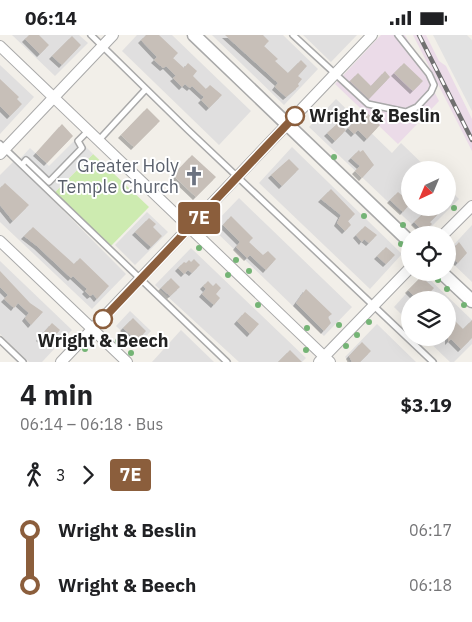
<!DOCTYPE html>
<meta charset="utf-8">
<style>
:root{--surface:#fff;--page:#f6f6f6;--text:#202124;--muted:#757577}
body{margin:0;font-family:"IBM Plex Sans",sans-serif;background:var(--page);color:var(--text);height:100vh;display:flex;flex-direction:column;font-size:19px;white-space:nowrap}
*{box-sizing:border-box;margin:0}
p{font-size:16px;color:var(--muted)}
.icon{flex:none;width:28px;height:28px;fill:none;stroke:currentColor;stroke-width:2;stroke-linecap:round;stroke-linejoin:round}
.map{position:relative;height:327px;overflow:hidden}
.panel{display:flex;flex-direction:column;background:var(--surface);flex:1}
.panel>*{flex:none}
.badge{padding:0 10px;border-radius:4px;font-size:18px;line-height:32px}
.needle{width:32px;rotate:224deg}
.buttons{position:absolute;left:401px;top:126px;display:grid;gap:10px}
.buttons a{display:grid;place-items:center;width:55px;height:55px;border-radius:50%;background:var(--surface);box-shadow:0 5px 20px #0002;font-size:25px}
.map>.badge{position:absolute;translate:-50% -50%;box-shadow:0 0 0 2px #fff}
.legs{display:flex;align-items:center;gap:8px;height:55px;padding:0 20px;font-size:16px}
.legs p{margin-inline-start:auto}
.overview{display:flex;align-items:center;justify-content:space-between;height:85px;padding:0 20px}
h1{font-size:28px;font-weight:700;line-height:38px}
ul{padding:0 20px;list-style:none}
li{display:flex;align-items:center;gap:18px;height:55px;font-size:19px}
li i{display:grid;place-items:center;width:8px;height:100%;margin:0 6px;background:currentColor}
li i::after{content:'';width:12px;height:12px;margin:-6px;border:4px solid;border-radius:50%;background:var(--surface)}
li p{margin-inline-start:auto}
li:first-child i{background:linear-gradient(#0000 50%,currentColor 0)}
li:last-child i{background:linear-gradient(currentColor 50%,#0000 0)}
.status{display:flex;justify-content:space-between;align-items:center;height:35px;padding:0 25px;background:var(--surface);direction:ltr}
.status svg{height:14px;fill:currentColor}
.map>svg:first-child{display:block}
.residential{fill:#e0dfdf}
.industrial{fill:#ebdbe8}
.grass{fill:#cdebb0}
.parking{fill:#e2e2e2}
.building{fill:#c7bfb8;filter:url(#shadow)}
.lines{fill:none;stroke-linecap:round;stroke-linejoin:round}
.service-casing{stroke:#a9a9a9;stroke-width:8}
.minor-casing{stroke:#a9a9a9;stroke-width:12}
.tertiary-casing{stroke:#a9a9a9;stroke-width:15}
.service{stroke:#fff;stroke-width:5}
.minor{stroke:#fff;stroke-width:10}
.tertiary{stroke:#fff;stroke-width:12}
.rail-casing{stroke:#707070;stroke-width:4.5}
.rail{stroke:#fff;stroke-width:2.5;stroke-dasharray:8;stroke-linecap:butt}
.tree{fill:#74b475}
.line-1-casing{stroke:#fff;stroke-width:11}
.line-1{stroke:#8b5e3c;stroke-width:8}
.stop-1-dot{fill:#fff;stroke:#8b5e3c;stroke-width:2.5}
.labels{text-anchor:middle;stroke-width:4;stroke-linejoin:round;paint-order:stroke}
.stop-label{font-size:18px;font-weight:bold;fill:#222;stroke:#fff;text-anchor:start}
.worship-label{font-size:18px;fill:#5b616d;stroke:#fff;text-anchor:end}
</style>
<div class="status"><b>06:14</b><svg viewBox="0 0 49 12"><path d="M0 12V9h3v3zM5 12V6h3v6zM10 12V3h3v9zM15 12V0h3v12zM26 1h20v11H26zM47 4h2v5h-2z"/></svg></div>
<div class="map">
<svg width="472" height="327" viewBox="0 0 472 327">
<defs>
<filter id="shadow"><feDropShadow dx="-3" dy="3" stdDeviation="0" flood-color="#0004"/></filter>
</defs>
<rect width="100%" height="100%" fill="#f2efe9"/>
<path class="residential" d="M12,0H79L88,8L55,41Z
M137,0H172L251,76L219,110L122,16Z
M212,0H283L318,34L284,70Z
M303,0H357L331,27Z
M0,30L34,62L0,99Z
M336,64L392,118L401,108L429,135H410V172H448V153L459,164L423,200L309,92Z
M292,112L402,219L370,254L259,148Z
M14,126L126,239L92,274L0,187V140Z
M239,163L352,272L324,301L211,192Z
M147,177L168,197L135,230L115,210Z
M472,190V247L448,224V216Z
M191,213L306,323L302,327H239L155,250Z
M0,226L72,295L42,327H29L0,299Z
M424,239L472,285V309L454,327H450L425,303L448,302V265H410V288L394,272Z
M130,276L151,296L137,311L116,291Z
M377,289L416,327H350L345,322Z
M181,295L214,327H152Z"/>
<path class="industrial" d="M381,0H405L439,66L398,109L335,49Z
M413,0H426L439,26L446,31L472,84V116Z"/>
<path class="grass" d="M93,119L149,172L110,212L53,159Z"/>
<path class="parking" d="M433,0H467L472,5V76Z
M77,103L93,119L55,157L20,124L30,113L49,131Z"/>
<path class="building" d="M29,0H39L49,10L40,19L25,4Z
M146,0H159L178,18L173,23L184,33L188,28L197,36L193,41L206,54L210,50L222,60L209,73L201,65L204,62L192,51L190,53L185,49L182,52L173,43L176,41L166,31L163,33L154,25L157,22L141,5Z
M225,0H263L269,6L264,11L278,24L275,26L288,38L301,25L307,31L298,41L302,44L298,49L299,51L286,62L275,52L278,48Z
M72,1L81,10L62,30L52,21Z
M404,28L423,46L413,56L394,38Z
M385,36L390,42L369,64L350,46L358,38L371,51Z
M0,44L19,62L17,64L22,69L10,81L0,71Z
M147,73L160,86L134,112L121,100Z
M365,76L380,90L367,104L358,95L354,99L348,93Z
M338,88L346,95L335,106L327,98Z
M62,89L73,101L47,128L36,118Z
M359,115L360,117L363,115L374,130L362,143L355,136L360,131L351,123Z
M192,120L216,142L196,162L173,140Z
M289,124L299,134L282,151L271,140Z
M5,148L29,170L13,186L0,170V153Z
M331,154L355,179L348,186L351,190L345,196L337,188L341,180L321,164Z
M398,157L405,163L410,158V169L403,177L390,165Z
M430,172H436L440,177L430,187L432,189L424,197L414,187Z
M231,181L253,203L249,207L263,220L268,216L276,224L266,235L250,220L247,223L236,212L240,207L223,190Z
M149,183L156,189L153,192L162,201L151,212L135,197Z
M365,191L377,200L369,208L364,204L362,207L356,200Z
M33,192L74,229L80,223L109,251L97,264L93,259L90,261L85,256L87,254L73,241L71,243L37,211L24,201Z
M459,207L467,218L458,228L448,219Z
M386,212L395,220L386,229L377,221Z
M194,224L200,230L192,238L188,235L184,239L178,233L184,227L186,228L189,225L191,227Z
M0,236L30,268L43,277L31,290L25,283L29,278L18,268L14,273L4,264L8,260L0,252Z
M424,239L429,244L426,246L434,253L424,264L421,261L419,263L414,261L408,255Z
M171,243L180,252L170,261L161,253Z
M208,246L213,251L216,248L221,253L216,259L220,263L214,270L202,259L206,254L203,251Z
M306,254L332,279L328,282L331,288L324,296L296,268Z
M245,277L259,289L250,299L237,286Z
M133,283L146,296L137,306L123,293Z
M472,285V303L461,314L451,304L448,307V294L455,286L463,294Z
M52,288L60,295L47,310L39,303Z
M362,307L371,316L360,327H352L349,321Z
M290,315L302,327H278Z"/>
<g class="lines">
<defs>
<path id="service" d="M91,0L188,95L433,327
M293,0L368,69L406,77L417,72L431,57L434,50L429,39L398,0
M99,105L146,54
M0,109L227,327
M22,130L26,125L49,147L82,113L78,106L89,95
M0,305L23,327"/>
<path id="minor" d="M0,11L330,327
M0,119L113,0
M443,200L472,171
M0,206L127,327
M61,327L372,0
M319,327L410,233"/>
<path id="tertiary" d="M194,0L410,207
M442,238L472,266"/>
</defs>
<use href="#service" class="service-casing"/>
<use href="#minor" class="minor-casing"/>
<use href="#tertiary" class="tertiary-casing"/>
<use href="#service" class="service"/>
<use href="#minor" class="minor"/>
<use href="#tertiary" class="tertiary"/>
<defs>
<path id="rail" d="M419,0L472,105"/>
</defs>
<use href="#rail" class="rail-casing"/>
<use href="#rail" class="rail"/>
</g>
<g class="tree">
<circle cx="334" cy="122" r="3"/>
<circle cx="454" cy="173" r="3"/>
<circle cx="364" cy="181" r="3"/>
<circle cx="403" cy="190" r="3"/>
<circle cx="401" cy="209" r="3"/>
<circle cx="199" cy="213" r="3"/>
<circle cx="236" cy="225" r="3"/>
<circle cx="249" cy="236" r="3"/>
<circle cx="228" cy="240" r="3"/>
<circle cx="438" cy="245" r="3"/>
<circle cx="447" cy="254" r="3"/>
<circle cx="258" cy="270" r="3"/>
<circle cx="464" cy="270" r="3"/>
<circle cx="369" cy="287" r="3"/>
<circle cx="339" cy="290" r="3"/>
<circle cx="307" cy="293" r="3"/>
<circle cx="357" cy="300" r="3"/>
<circle cx="118" cy="306" r="3"/>
<circle cx="346" cy="311" r="3"/>
<circle cx="85" cy="314" r="3"/>
<circle cx="306" cy="315" r="3"/>
<circle cx="131" cy="318" r="3"/>
</g>
<g class="lines">
<defs>
<path id="line-1" d="M103,284L295,81"/>
</defs>
<use href="#line-1" class="line-1-casing"/>
<use href="#line-1" class="line-1"/>
</g>
<defs>
<symbol id="church-bare" viewBox="-9 -9 18 18"><path d="M-1.2-6h2.4v3.5h3.3v2.4h-3.3V6h-2.4V-.1h-3.3v-2.4h3.3Z" fill="#6b7280" stroke="#fff" stroke-width="2.5" paint-order="stroke"/></symbol>
</defs>
<g fill-rule="evenodd">
<use href="#church-bare" x="180" y="127" width="28" height="28"/>
</g>
<g class="stop-1-dot">
<circle cx="295" cy="81" r="9"/>
<circle cx="103" cy="284" r="9"/>
</g>
<g class="labels">
<g class="stop-label">
<text x="309" y="87">Wright &amp; Beslin</text>
<text x="103" y="312" text-anchor="middle">Wright &amp; Beech</text>
</g>
<g class="worship-label">
<text x="179" y="137">Greater Holy<tspan x="179" dy="21">Temple Church</tspan></text>
</g>
</g>
</svg>
<div class="buttons">
<a><svg class="needle" viewBox="-14 -14 28 28"><path d="M0-13l5 13h-10z" fill="#e53935"/><path d="M0 13l5-13h-10z" fill="#757577"/></svg></a>
<a><svg class="icon" aria-label="locate" viewBox="0 0 24 24"><circle cx="12" cy="12" r="6"/><path d="M12 2v4M12 18v4M2 12h4M18 12h4"/></svg></a>
<a><svg class="icon" aria-label="layers" viewBox="0 0 24 24"><path d="M12 4l9 5-9 5-9-5zM3 14l9 5 9-5"/></svg></a>
</div>
<b class="badge" style="left:199px;top:183px;background:#8b5e3c;color:#fff">7E</b>
</div>
<section class="panel">
<div class="overview"><div><h1>4 min</h1><p>06:14 – 06:18 · Bus</p></div><b>$3.19</b></div>
<div class="legs"><svg class="icon" aria-label="walk" viewBox="0 0 24 24"><circle cx="13" cy="4" r="2"/><path d="M13 8l-2 6 4 7M11 14l-3 7M7 12l3-4h3l4 4"/></svg>3<svg class="icon" aria-label="forward" viewBox="0 0 24 24"><path d="M9 5l7 7-7 7"/></svg><b class="badge" style="background:#8b5e3c;color:#fff">7E</b></div>
<ul>
<li><i style="color:#8b5e3c"></i><b>Wright &amp; Beslin</b><p>06:17</p></li>
<li><i style="color:#8b5e3c"></i><b>Wright &amp; Beech</b><p>06:18</p></li>
</ul>
</section>
